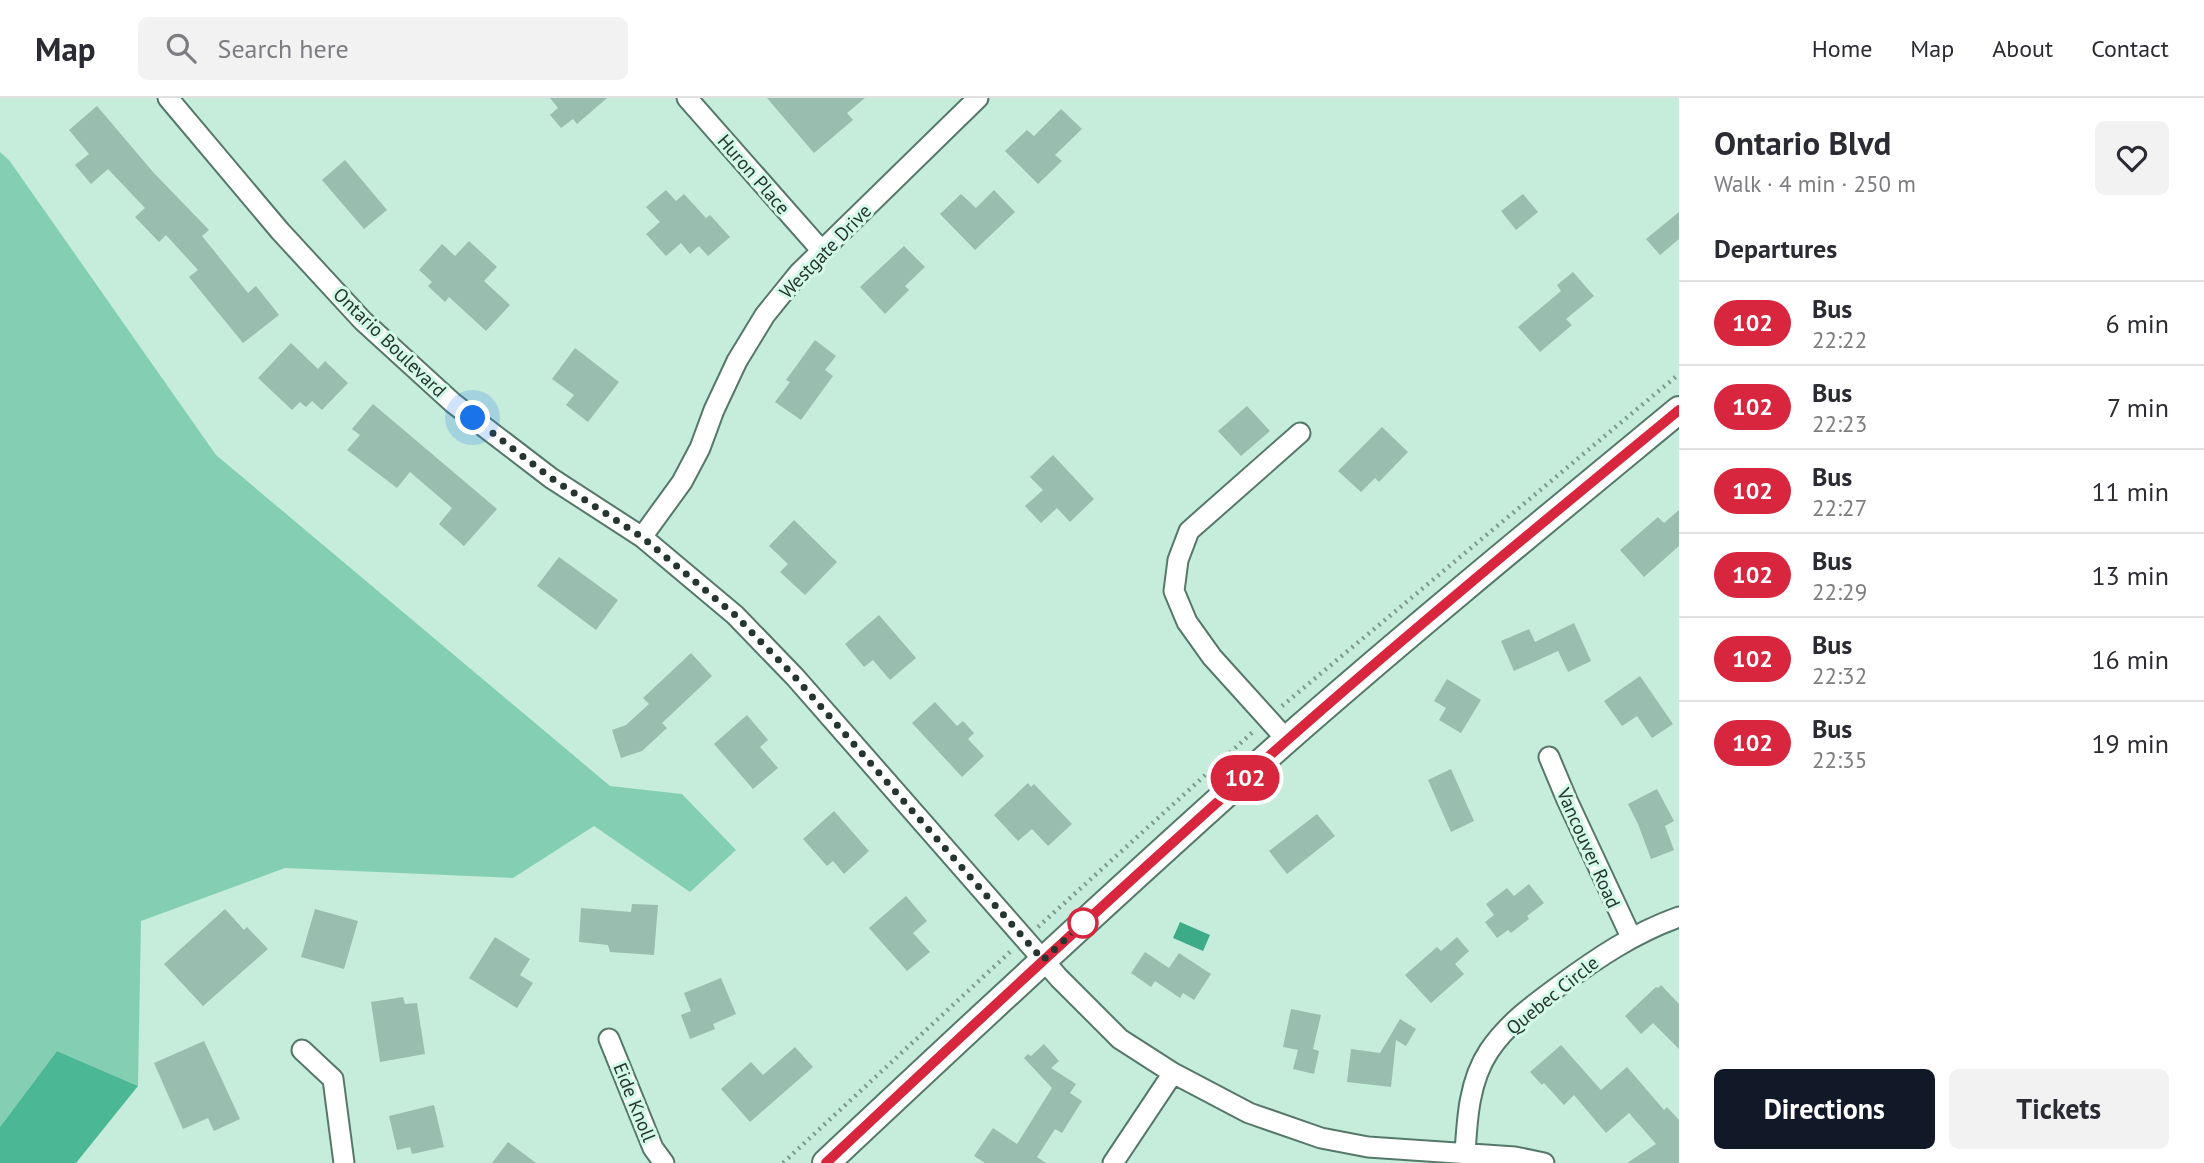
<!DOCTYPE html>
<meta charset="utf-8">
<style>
:root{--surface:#fff;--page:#f2f2f3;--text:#2b2b33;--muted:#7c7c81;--line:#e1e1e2;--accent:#111827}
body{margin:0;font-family:"PT Sans",sans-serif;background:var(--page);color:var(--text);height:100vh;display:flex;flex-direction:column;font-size:26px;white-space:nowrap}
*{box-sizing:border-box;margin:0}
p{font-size:23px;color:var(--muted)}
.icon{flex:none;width:38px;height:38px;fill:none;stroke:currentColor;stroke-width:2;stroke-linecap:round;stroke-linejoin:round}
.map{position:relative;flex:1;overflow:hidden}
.details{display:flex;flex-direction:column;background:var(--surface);width:525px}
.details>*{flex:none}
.badge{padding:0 14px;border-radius:23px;font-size:24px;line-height:46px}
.you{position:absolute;width:35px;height:35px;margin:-18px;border:5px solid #fff;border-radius:50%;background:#1a73e8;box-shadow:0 0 0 10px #1a73e833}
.map>.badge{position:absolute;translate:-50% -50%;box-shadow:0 0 0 4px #fff}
h2{padding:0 35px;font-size:26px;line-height:63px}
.round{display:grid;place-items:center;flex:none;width:74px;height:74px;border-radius:10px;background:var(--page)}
.summary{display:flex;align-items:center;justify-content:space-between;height:119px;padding:0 35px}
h1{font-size:33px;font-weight:600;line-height:52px}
.primary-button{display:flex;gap:14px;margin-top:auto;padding:14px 35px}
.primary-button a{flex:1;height:80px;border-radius:10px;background:var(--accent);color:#fff;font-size:28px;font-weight:600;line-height:80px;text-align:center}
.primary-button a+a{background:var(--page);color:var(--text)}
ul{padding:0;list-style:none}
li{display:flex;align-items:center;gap:21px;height:84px;padding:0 35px;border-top:2px solid var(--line)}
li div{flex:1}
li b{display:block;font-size:26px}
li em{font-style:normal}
li .badge{min-width:77px;font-weight:700;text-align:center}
header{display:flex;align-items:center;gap:42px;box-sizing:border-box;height:98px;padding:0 35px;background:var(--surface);border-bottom:2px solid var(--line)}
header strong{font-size:33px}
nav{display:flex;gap:38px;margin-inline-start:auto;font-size:24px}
.search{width:490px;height:63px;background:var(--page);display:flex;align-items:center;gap:18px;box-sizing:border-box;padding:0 24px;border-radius:10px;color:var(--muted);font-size:26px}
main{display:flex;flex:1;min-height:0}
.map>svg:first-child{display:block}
.green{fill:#84cfb3}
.forest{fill:#4cb794}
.water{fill:#3daa88}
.building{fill:#99bdae}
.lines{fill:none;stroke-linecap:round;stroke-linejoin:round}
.minor-casing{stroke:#56786a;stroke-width:23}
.secondary-casing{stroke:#56786a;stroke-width:30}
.path{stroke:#7d988d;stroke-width:4.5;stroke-dasharray:2 5;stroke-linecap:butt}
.minor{stroke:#fff;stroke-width:19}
.secondary{stroke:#fff;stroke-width:26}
.line-casing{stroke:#fff;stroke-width:16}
.line{stroke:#d7263d;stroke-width:10}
.walk{stroke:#26352f;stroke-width:7;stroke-dasharray:0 12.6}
.stop-dot{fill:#fff;stroke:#d7263d;stroke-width:3.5}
.labels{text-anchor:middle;stroke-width:6;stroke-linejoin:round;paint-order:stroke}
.street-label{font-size:19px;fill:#26352f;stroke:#d3f9e9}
</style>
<header>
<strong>Map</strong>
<div class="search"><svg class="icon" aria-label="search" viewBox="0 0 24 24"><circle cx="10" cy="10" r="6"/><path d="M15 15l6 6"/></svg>Search here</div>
<nav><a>Home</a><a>Map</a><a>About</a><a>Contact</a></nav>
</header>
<main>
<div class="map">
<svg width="1679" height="1065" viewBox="0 0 1679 1065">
<rect width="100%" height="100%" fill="#c6ecdc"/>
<path class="green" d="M0,54L9,62L216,357L610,688L682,696L736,752L690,794L594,728L513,780L285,770L141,823L138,988L57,953L0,1029Z"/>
<path class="forest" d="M57,953L138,988L76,1065H0V1029Z"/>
<path class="water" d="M1180,824L1210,837L1203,853L1173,840Z"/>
<path class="building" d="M550,0H607L577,26L573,21L561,30L550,17L558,10Z
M767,0H865L847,15L853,22L814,55Z
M97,8L153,74L209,132L202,138L248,195L256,188L279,217L243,245L189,179L198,172L166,137L159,144L135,119L145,110L108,71L91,86L75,67L89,56L69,32Z
M1061,11L1082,31L1055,57L1062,63L1038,86L1005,53L1027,32L1034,38Z
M345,62L387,112L364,131L322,82Z
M666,92L676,103L684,96L706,120L710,117L730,139L708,158L699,148L690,156L681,145L666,158L646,136L660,124L646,109Z
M994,92L1015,114L975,152L940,116L961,96L976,110Z
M1523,96L1538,114L1516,132L1501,113Z
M1679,114V141L1660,157L1646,141Z
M469,143L497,169L484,183L510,207L486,233L449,199L445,204L428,188L432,184L419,172L442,146L455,158Z
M904,148L925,169L905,188L909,192L885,216L860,189Z
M1573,174L1594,198L1566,221L1572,227L1540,254L1518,229L1561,193L1557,187Z
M815,242L836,258L825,272L833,278L801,322L775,304L790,284L786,282Z
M291,245L318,271L325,263L348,285L322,312L312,303L306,309L300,304L292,312L258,280Z
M575,250L619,284L588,324L566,307L574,297L552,281Z
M373,306L497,411L464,448L439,426L452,410L410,374L397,390L347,352L360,337L352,331Z
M1247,308L1270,333L1241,358L1218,333Z
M1382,329L1408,354L1379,384L1375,380L1361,394L1338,373Z
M1053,357L1094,401L1070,424L1057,410L1041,425L1025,408L1043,392L1030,379Z
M1679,412V448L1644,479L1620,452L1658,419L1664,425Z
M794,422L837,464L805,497L780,474L788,466L769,448Z
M559,459L618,502L596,532L537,488Z
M879,517L916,560L890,582L873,562L864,569L845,546Z
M1574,525L1591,563L1568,574L1558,553L1514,573L1501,543L1529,531L1535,544Z
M691,555L712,578L662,625L667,630L642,653L621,660L612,632L626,627L649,606L643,600Z
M1640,578L1673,626L1652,640L1637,618L1622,628L1604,603Z
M1447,581L1481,602L1461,635L1439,622L1446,610L1434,603Z
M935,604L957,628L963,623L974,635L968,641L984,658L962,679L912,625Z
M747,617L768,642L760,649L778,670L753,691L714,646Z
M1451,671L1474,723L1451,734L1428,682Z
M1028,685L1031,689L1034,686L1072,726L1048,748L1032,731L1018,743L994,717Z
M1657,691L1674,723L1665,728L1674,752L1651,761L1638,726L1628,706Z
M834,713L869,753L844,776L833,763L827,768L803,741Z
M1317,716L1335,738L1287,776L1269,753Z
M1529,786L1544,805L1527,818L1529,821L1511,835L1508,832L1497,840L1485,824L1494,817L1486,806L1507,790L1514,798Z
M906,798L927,823L913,835L930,854L907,873L869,830Z
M632,806L658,807L654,857L610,854L608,847L579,844L581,810L631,814Z
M225,811L244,832L247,829L268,851L203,908L164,866Z
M315,811L358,823L344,871L301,859Z
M495,839L530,861L520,877L533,885L517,910L469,880Z
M1457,839L1469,853L1455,866L1464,876L1431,905L1405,877L1437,849L1441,853Z
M1145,854L1169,870L1179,855L1211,876L1194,902L1183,895L1180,900L1155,883L1151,889L1131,875Z
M721,880L736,916L713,926L715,931L690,941L681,917L691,913L684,895Z
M1661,887L1679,906V951L1653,925L1641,936L1625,918L1656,889L1658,890Z
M403,899L405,906L417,905L425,956L380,964L371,904Z
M1291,911L1321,917L1313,951L1319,953L1314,976L1293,971L1298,952L1283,949Z
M1400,921L1416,931L1406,948L1396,942L1391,989L1347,984L1351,951L1380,955Z
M204,943L240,1021L214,1033L208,1020L183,1031L154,965Z
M1044,946L1059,963L1051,970L1076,986L1070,995L1082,1003L1062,1035L1055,1031L1037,1059L1046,1065H985L974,1058L993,1030L1017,1046L1052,990L1024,960L1028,956L1031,958Z
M1561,947L1601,992L1627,969L1664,1012L1667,1009L1679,1022V1065H1627L1656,1046L1629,1015L1606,1035L1574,997L1564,1007L1544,985L1542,987L1530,974Z
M795,949L813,969L750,1024L721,991L751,964L763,977Z
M434,1007L444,1049L412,1056L410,1049L397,1052L389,1018Z
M508,1044L536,1065H492Z"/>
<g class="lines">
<defs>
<path id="minor" d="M168,0L280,133L363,223L453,305L551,380L642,439L735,517L795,579L1059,880L1120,941L1173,975L1249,1015L1321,1040L1368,1049L1515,1059L1544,1065
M687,0L822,153
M642,439L682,384L700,350L714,312L737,263L765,217L799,175L978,0
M1287,642L1212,559L1187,524L1174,493L1178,462L1189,433L1300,335
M1549,659L1567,702L1631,839
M609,941L653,1050L664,1065
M302,952L333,981L344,1065
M1465,1056C1467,1021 1469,983 1489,953C1507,926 1533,907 1559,888C1597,860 1634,835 1679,819
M1113,1065L1173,975"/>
<path id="secondary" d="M826,1065C977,923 1130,781 1285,643C1414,530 1547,421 1679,312"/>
</defs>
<use href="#minor" class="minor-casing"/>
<use href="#secondary" class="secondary-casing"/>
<path class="path" d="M1282,608L1679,276
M1038,829L1255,632
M783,1065L1011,853"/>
<use href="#minor" class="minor"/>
<use href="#secondary" class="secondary"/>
</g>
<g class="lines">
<defs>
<path id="line" d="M826,1065C977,923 1130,781 1285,644C1414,530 1547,421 1679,312"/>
</defs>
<use href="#line" class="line-casing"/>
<use href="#line" class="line"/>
<path class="walk" d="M473,320L551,380L642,439L735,517L795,579L1043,862L1083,825"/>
</g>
<circle class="stop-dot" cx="1083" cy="825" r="14"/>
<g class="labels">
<g class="street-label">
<text transform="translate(754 76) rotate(49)" y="7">Huron Place</text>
<text transform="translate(825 153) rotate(-46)" y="7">Westgate Drive</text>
<text transform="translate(390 244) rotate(44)" y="7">Ontario Boulevard</text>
<text transform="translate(1589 750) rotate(66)" y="7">Vancouver Road</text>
<text transform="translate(1552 897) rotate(-39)" y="7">Quebec Circle</text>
<text transform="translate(635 1004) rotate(68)" y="7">Eide Knoll</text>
</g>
</g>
</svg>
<div class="you" style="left:473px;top:320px"></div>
<b class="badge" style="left:1245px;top:680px;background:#d7263d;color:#fff">102</b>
</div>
<section class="details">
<div class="summary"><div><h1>Ontario Blvd</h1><p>Walk · 4 min · 250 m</p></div><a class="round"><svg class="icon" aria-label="heart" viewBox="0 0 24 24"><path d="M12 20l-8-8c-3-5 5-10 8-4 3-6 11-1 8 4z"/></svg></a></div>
<h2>Departures</h2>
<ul>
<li><span class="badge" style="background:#d7263d;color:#fff">102</span><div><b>Bus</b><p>22:22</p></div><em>6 min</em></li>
<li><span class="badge" style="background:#d7263d;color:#fff">102</span><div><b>Bus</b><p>22:23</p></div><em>7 min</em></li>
<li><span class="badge" style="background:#d7263d;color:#fff">102</span><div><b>Bus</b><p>22:27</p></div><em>11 min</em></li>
<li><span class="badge" style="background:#d7263d;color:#fff">102</span><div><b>Bus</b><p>22:29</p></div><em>13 min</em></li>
<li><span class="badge" style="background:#d7263d;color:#fff">102</span><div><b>Bus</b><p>22:32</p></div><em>16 min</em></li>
<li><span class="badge" style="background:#d7263d;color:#fff">102</span><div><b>Bus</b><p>22:35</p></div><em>19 min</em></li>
</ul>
<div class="primary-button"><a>Directions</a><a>Tickets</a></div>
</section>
</main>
